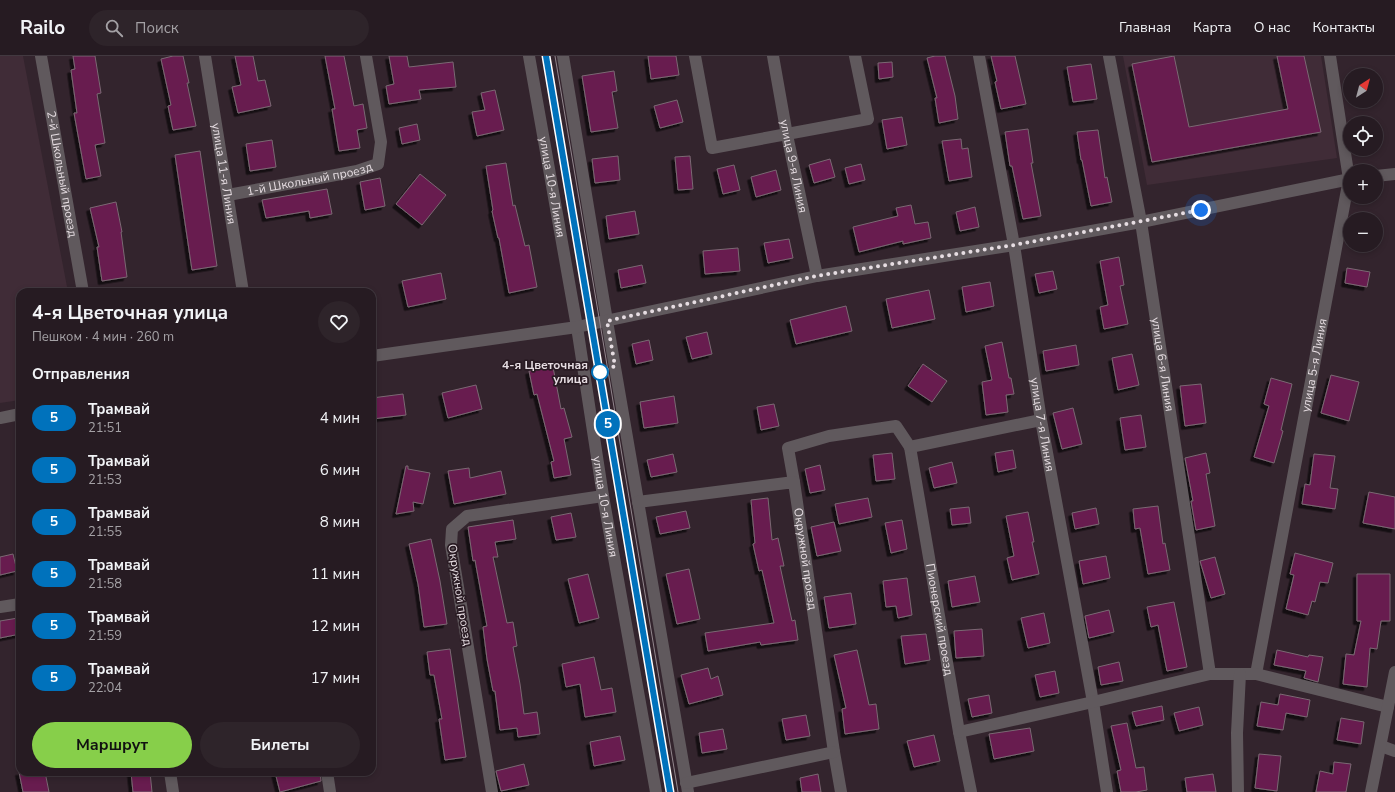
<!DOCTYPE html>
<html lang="ru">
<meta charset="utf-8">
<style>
:root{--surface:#261b22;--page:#2e242a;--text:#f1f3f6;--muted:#a4a1a5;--line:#423940;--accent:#87cf4a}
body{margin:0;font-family:"Nunito Sans",sans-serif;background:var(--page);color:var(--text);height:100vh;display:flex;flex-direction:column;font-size:15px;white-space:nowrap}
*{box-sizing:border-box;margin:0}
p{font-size:13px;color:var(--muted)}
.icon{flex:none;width:22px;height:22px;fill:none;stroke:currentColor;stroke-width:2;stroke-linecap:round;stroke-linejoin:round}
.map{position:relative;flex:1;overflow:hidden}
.sheet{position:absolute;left:16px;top:232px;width:360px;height:488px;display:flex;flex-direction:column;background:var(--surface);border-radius:12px;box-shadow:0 2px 6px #0003,0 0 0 1px var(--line)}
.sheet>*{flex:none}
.badge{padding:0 8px;border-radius:13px;font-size:14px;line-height:26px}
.needle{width:26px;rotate:36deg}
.controls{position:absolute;left:1343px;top:12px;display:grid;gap:8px}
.controls a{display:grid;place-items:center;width:40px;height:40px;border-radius:50%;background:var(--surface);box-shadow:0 2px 6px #0003,0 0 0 1px var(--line);font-size:20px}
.you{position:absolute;width:20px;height:20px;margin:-10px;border:3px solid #fff;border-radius:50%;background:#1a73e8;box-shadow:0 0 0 6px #1a73e833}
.map>.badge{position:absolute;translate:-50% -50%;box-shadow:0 0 0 2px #fff}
h2{padding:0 16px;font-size:15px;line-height:36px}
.round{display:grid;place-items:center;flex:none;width:42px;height:42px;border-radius:21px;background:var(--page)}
.headline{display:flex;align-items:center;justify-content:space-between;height:68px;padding:0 16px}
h1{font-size:19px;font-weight:700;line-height:30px}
.button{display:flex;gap:8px;margin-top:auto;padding:8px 16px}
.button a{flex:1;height:46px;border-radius:24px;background:var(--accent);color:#111;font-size:16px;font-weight:700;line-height:46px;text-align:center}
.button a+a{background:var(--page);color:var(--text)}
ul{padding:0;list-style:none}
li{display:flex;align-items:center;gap:12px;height:52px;padding:0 16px}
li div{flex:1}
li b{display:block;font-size:15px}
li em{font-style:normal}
li .badge{min-width:44px;font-weight:700;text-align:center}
header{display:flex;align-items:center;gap:24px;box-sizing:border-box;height:56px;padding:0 20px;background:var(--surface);border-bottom:1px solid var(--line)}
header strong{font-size:19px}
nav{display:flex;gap:22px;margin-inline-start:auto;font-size:14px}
.search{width:280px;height:36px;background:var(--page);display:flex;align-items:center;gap:10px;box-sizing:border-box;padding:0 14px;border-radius:22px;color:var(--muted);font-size:15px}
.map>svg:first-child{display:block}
.built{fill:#402c37}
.building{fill:#671a4f;stroke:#7b6973;filter:url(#shadow)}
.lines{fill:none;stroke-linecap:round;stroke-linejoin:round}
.minor{stroke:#60595d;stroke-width:12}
.tram{stroke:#93878e;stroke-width:1}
.line-casing{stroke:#fff;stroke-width:9}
.line{stroke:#0072bc;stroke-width:6}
.walk{stroke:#e6dde2;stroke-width:4;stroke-dasharray:0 7.2}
.stop-dot{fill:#fff;stroke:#0072bc;stroke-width:2}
.labels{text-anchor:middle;stroke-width:3.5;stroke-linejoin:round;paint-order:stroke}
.street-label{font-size:12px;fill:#e6dde2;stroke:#291b23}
.stop-label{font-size:12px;font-weight:bold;fill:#e6dde2;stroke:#291b23;text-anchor:end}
</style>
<header>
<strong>Railo</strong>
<div class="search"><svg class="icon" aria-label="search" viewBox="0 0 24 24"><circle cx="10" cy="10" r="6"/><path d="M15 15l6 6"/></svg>Поиск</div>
<nav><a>Главная</a><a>Карта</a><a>О нас</a><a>Контакты</a></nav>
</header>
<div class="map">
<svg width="1395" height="736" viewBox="0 0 1395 736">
<defs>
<filter id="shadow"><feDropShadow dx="-3.5" dy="3.5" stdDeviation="0" flood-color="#0009"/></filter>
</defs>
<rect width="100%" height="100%" fill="#33242d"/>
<path class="built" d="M0,0H23L68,236H20V344L0,347Z
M1123,0H1321L1337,102L1147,129Z"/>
<path class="building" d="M73,0H95L101,37L97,38L105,87L95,89L101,120L86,123L74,57H77L71,14L75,13Z
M173,0H183L189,27H187L196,70L173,74L168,50L171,49L161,3Z
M235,0H253L258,25L265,24L271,50L238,57L232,31L241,29Z
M325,0H344L354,50L363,48L367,72L357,74L360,92L339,95L332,53H335Z
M389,0H407L409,11L453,6L456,31L419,34L421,43L389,48L386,30L394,28Z
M648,0H676L679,19L651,23Z
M935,0H945L955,40L958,63L939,67L935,42H937L927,2Z
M991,0H1015L1026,48L1001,53L995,26L997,25Z
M1174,0L1189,71L1288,53L1277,0H1304L1321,76L1152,106L1132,8Z
M892,6L893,21L879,23L878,7Z
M1091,8L1097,43L1073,46L1067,11Z
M614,15L617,35L612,36L618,72L591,76L582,20Z
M495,34L504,74L477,80L472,56L485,54L481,37Z
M677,44L683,66L660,72L654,50Z
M902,61L907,89L887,93L882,64Z
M417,68L420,84L402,88L399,72Z
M1028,73L1033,107H1031L1041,160L1023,163L1012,110H1010L1005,76Z
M1098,74L1105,122L1107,121L1112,146L1091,150L1082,104H1081L1077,76Z
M961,83L962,93L968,92L972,121L949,125L942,85Z
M272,84L276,111L250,115L246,88Z
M200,95L217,210L192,214L175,99Z
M618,100L620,124L595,127L592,103Z
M690,100L693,133L678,134L675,101Z
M830,103L835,121L814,127L809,109Z
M506,107L513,150L515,149L525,190L529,189L537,231L509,237L499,182H498L492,155L493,154L486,110Z
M861,108L865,124L849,128L845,112Z
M734,109L740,134L723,138L717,113Z
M776,114L781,134L756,141L751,121Z
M420,118L446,139L422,169L396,148Z
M380,122L385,150L365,154L360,126Z
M327,133L332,158L310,162L309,155L266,162L262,144Z
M116,146L122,176H121L127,221L102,225L97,191H99L90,152Z
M911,149L915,168L928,166L931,182L903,188V185L859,196L853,171L898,160L896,152Z
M975,151L979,171L960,175L956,156Z
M635,155L639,178L609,183L606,160Z
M789,183L793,202L768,207L764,187Z
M738,192L740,215L705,218L703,195Z
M1119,201L1124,229L1120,230L1128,268L1104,273L1100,251L1108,249L1100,205Z
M642,209L646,227L621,232L618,214Z
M1347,212L1370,216L1367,231L1345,227Z
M1053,215L1057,233L1039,237L1035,218Z
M441,217L446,243L408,251L402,225Z
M990,226L994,250L966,256L962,231Z
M929,234L935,263L892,272L886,243Z
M846,250L852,275L796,288L790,264Z
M707,276L712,298L692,303L686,281Z
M649,284L653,304L636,308L632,288Z
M1002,286L1009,322H1011L1014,338L1006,339L1008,356L986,359L982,326L992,324L985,290Z
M1076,289L1079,309L1046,315L1043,295Z
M1132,298L1139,329L1118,334L1112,302Z
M923,308L947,325L932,346L908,330Z
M553,311L561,353L564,352L572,381L564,383L571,419L554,422L551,406L554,405L537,338L534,339L529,315Z
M1331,319L1359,326L1349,365L1321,357Z
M1271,322L1292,328L1281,374L1283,375L1274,407L1254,401L1269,350L1264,348Z
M1201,328L1206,367L1185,370L1180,330Z
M476,329L482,353L448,362L442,337Z
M403,338L406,359L372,363V342Z
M674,340L678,367L644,372L640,346Z
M774,348L779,370L761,374L757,351Z
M1073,352L1082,388L1062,393L1053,357Z
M1141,359L1146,391L1125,394L1120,362Z
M1013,394L1016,412L998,416L995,397Z
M892,397L895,423L876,425L873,399Z
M1206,397L1210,417L1206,418L1215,470L1196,474L1191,445H1193L1185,402Z
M673,398L677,416L651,421L647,404Z
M1314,398L1335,400L1330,432L1338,433L1335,453L1302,448L1305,428L1310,429Z
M952,406L957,427L934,432L929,412Z
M820,409L825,434L810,437L805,413Z
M406,410H408V413L430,417L423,448L413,446L414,455L396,458Z
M469,412L470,422L501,415L506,438L454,448L448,415Z
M1369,436L1395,441V473L1363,467Z
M768,442L772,484L778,482L784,510H780L792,565L795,564L798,584L761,589L760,586L708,595L705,577L774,567L762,514L759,515L753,488L755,487L751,444Z
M868,442L872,461L839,468L835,448Z
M1158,450L1163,488L1165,487L1170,514L1148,518L1140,472L1135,473L1133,453Z
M969,451L971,467L952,469L950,453Z
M1096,452L1099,468L1075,473L1072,457Z
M686,455L690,472L660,478L656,461Z
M1028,456L1034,486H1032L1039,518L1012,524L1007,502L1014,500L1006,460Z
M571,457L576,481L556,484L551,461Z
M513,464L516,483L495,486L498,501H493L507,567L513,566L517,590L513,591L520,628L524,658L537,656L540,678L518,681L517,672L500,674L495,635H493L487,603L483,571L487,570L475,504L473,505L468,471Z
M902,464L907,493L891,497L885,467Z
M834,466L841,495L817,500L811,471Z
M431,483L440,525L447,568L424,571L418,528L409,488Z
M1295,497L1333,507L1328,527L1320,526L1315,546L1312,545L1308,559L1286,553L1294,519L1290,518Z
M13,498L17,515L0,519V501Z
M1106,500L1110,522L1083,528L1079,505Z
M1215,501L1225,538L1211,542L1200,505Z
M689,513L700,563L677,568L666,518Z
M588,518L599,562L579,567L568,523Z
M1357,518H1390V565H1381L1377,593L1370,592L1367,631L1343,628L1346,598L1354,599L1361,565H1357Z
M975,520L980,546L952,551L948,525Z
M907,522L912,559L898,562L896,550L886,551L883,525Z
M851,537L856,568L829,572L824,541Z
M1174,546L1187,611L1167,615L1158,569L1151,571L1147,551Z
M1109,554L1114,576L1089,582L1085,560Z
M1044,557L1050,587L1028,592L1021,562Z
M18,562L20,578L0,582V565Z
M982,573L984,600L956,602L954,575Z
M926,578L930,604L905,608L901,580Z
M450,593L466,701L445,704L439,663H442L434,619H430L427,596Z
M857,594L869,649L876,648L879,673L845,678L842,653L846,652L834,599Z
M1277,594L1308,601L1309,599L1323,601L1318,626L1304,622L1306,615L1274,609Z
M594,601L601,634L612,632L616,656L585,661L580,628L566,631L562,608Z
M1119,606L1123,625L1101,629L1098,611Z
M708,612L711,623L718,620L723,639L689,648L681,619Z
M1055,615L1059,637L1040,641L1035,619Z
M1280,638L1310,644L1307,661L1286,657L1283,674L1257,670L1261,646L1278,649Z
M989,639L992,657L972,661L968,643Z
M1162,650L1164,664L1136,670L1132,656Z
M1199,651L1203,669L1179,675L1174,657Z
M806,659L810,680L786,684L782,663Z
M1341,662L1364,666L1361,688L1337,684Z
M1127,667L1136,712L1144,711L1147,734L1136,736H1121L1117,715L1121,714L1111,670Z
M1030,672L1034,695L994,703L989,678Z
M723,673L727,693L702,697L699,677Z
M934,679L940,705L914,711L907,685Z
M620,680L625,704L594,710L590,686Z
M1259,698L1281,700L1277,735L1255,732Z
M1334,706L1351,708L1346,736H1316L1320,715L1333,718Z
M524,708L529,729L501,735L496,715Z
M19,716H45L49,736H23Z
M131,716H150L152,736H133Z
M275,716H320L321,725L280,736Z
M818,718L821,736H802L800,722Z
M1213,718L1216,736H1187L1185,722Z"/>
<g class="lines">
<g class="minor">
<path id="s1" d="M41,0L83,236"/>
<path id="s2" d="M205,0L243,236"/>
<path id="s3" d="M529,0L577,271L603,440L656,736"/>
<path d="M563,0L607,265L688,736"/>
<path d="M695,0L712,92L868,63L855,0"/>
<path id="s4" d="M773,0L787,79L817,220"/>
<path id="s5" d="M979,0L1014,189L1041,364L1093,646L1107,736"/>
<path id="s6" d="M1109,0L1141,166L1210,618"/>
<path d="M1376,120L1395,118"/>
<path id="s7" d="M228,139L357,115L378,108L381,86L366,0"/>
<path d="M372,300L577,271L817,220L1014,189L1141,166L1350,123"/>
<path d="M0,362L20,358"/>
<path id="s8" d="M910,391L959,676L971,736"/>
<path d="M794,426L788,392L829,380L896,370L910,391L1041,364"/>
<path id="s9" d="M638,446L794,426L834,696L841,736"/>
<path d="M0,551L20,548"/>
<path id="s10" d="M1256,618L1349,123L1330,0"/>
<path d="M959,676L1093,646L1210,618H1256L1388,651"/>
<path d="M1381,690L1395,695"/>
<path d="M170,716L173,736"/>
<path d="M327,716L330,736"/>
<path d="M686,727L834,696"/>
<path d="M492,736L451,489L452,473L467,460L603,440"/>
<path d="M1238,736L1237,677L1240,618"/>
<path d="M1371,736L1395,616"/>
</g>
<path class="tram" d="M546,0L670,736
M555,0L608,315L678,736"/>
</g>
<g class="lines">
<defs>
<path id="line" d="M546,0L670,736"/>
</defs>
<use href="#line" class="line-casing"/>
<use href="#line" class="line"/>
<path class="walk" d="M600,316L615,310L607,265L816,220L1014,189L1201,154"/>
</g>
<circle class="stop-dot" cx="600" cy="316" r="8"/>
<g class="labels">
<g class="street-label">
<text dy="4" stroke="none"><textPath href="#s4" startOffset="112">улица 9-я Линия</textPath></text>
<text dy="4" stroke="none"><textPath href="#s1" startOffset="120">2-й Школьный проезд</textPath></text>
<text dy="4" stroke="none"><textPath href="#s2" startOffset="119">улица 11-я Линия</textPath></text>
<text dy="4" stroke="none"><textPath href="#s7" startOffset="83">1-й Школьный проезд</textPath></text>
<text dy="4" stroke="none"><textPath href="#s3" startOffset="133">улица 10-я Линия</textPath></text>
<text dy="4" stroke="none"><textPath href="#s6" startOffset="313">улица 6-я Линия</textPath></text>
<text dy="4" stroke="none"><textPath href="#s10" startOffset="314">улица 5-я Линия</textPath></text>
<text dy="4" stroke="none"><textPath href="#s5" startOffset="374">улица 7-я Линия</textPath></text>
<text dy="4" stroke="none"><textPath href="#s3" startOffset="457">улица 10-я Линия</textPath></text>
<text dy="4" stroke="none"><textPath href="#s9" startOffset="235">Окружной проезд</textPath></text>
<text transform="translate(460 539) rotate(81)" y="4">Окружной проезд</text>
<text dy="4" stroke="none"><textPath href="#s8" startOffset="175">Пионерский проезд</textPath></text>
</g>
<g class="stop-label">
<text x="588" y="313">4-я Цветочная<tspan x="588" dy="14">улица</tspan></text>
</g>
</g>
</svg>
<div class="controls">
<a><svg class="needle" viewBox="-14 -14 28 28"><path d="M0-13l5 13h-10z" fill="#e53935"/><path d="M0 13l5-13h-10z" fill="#a4a1a5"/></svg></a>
<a><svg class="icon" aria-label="locate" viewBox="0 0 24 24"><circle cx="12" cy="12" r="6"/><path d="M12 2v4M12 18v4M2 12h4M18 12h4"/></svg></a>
<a>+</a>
<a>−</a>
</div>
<div class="you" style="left:1201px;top:154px"></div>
<b class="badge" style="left:608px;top:368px;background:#0072bc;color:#fff">5</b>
<section class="sheet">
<div class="headline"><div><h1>4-я Цветочная улица</h1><p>Пешком · 4 мин · 260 m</p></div><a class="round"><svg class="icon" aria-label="heart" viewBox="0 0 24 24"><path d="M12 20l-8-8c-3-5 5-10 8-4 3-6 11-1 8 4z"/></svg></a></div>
<h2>Отправления</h2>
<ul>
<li><span class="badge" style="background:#0072bc;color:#fff">5</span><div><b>Трамвай</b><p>21:51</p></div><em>4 мин</em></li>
<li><span class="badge" style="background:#0072bc;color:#fff">5</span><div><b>Трамвай</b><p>21:53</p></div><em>6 мин</em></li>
<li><span class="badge" style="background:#0072bc;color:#fff">5</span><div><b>Трамвай</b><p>21:55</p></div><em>8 мин</em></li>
<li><span class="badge" style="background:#0072bc;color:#fff">5</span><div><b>Трамвай</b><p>21:58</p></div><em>11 мин</em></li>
<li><span class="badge" style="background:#0072bc;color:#fff">5</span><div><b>Трамвай</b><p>21:59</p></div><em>12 мин</em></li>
<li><span class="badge" style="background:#0072bc;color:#fff">5</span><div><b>Трамвай</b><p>22:04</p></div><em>17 мин</em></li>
</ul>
<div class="button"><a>Маршрут</a><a>Билеты</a></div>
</section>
</div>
